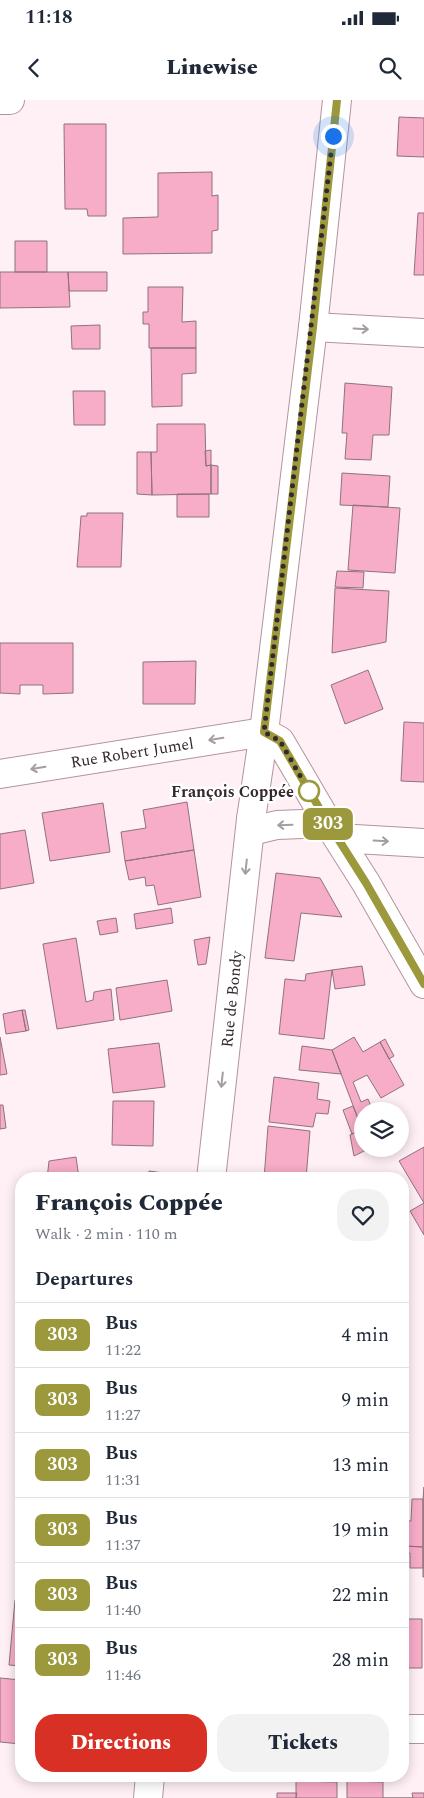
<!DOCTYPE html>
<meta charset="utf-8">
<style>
:root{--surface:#fff;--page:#f2f2f3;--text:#1f2937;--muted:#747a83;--line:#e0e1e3;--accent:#d93025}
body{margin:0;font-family:Spectral,serif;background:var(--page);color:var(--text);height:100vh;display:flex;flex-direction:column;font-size:19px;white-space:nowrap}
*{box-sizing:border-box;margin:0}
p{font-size:16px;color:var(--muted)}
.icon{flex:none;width:28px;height:28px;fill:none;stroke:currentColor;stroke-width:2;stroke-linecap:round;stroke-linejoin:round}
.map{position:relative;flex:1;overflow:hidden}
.side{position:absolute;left:15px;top:1072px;width:394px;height:610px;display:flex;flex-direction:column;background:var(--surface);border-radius:20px;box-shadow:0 2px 12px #0003}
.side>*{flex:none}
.badge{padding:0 10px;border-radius:8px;font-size:18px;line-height:32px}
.controls{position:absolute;left:354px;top:1002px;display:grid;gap:10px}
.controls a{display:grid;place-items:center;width:55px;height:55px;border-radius:50%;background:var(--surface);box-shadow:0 2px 12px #0003;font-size:25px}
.you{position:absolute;width:25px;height:25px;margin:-12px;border:4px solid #fff;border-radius:50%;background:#1a73e8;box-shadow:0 0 0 8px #1a73e833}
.map>.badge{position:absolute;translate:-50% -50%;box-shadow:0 0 0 2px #fff}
h2{padding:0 20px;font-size:19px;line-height:45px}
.round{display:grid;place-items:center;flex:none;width:52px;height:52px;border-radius:20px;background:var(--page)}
.summary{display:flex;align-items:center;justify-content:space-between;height:85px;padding:0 20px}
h1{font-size:24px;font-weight:800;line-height:38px}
.action{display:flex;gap:10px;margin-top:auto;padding:10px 20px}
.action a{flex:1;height:58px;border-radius:20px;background:var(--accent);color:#fff;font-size:20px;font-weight:800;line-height:58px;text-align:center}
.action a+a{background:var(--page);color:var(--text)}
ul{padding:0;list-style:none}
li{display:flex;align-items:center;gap:15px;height:65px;padding:0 20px;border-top:1px solid var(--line)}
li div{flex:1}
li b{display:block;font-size:19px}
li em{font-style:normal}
li .badge{min-width:55px;font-weight:700;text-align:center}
.status{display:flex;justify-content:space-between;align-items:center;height:35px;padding:0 25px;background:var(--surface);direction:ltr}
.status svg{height:14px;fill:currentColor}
header{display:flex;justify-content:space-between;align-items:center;height:65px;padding:0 20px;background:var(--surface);font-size:22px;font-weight:800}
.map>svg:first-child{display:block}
.building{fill:#f7acc8;stroke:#90727d}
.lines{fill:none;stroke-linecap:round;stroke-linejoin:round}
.minor-casing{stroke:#b3949e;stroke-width:30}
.tertiary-casing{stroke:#b3949e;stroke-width:30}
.minor{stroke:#fff;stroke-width:28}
.tertiary{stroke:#fff;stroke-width:28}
.oneway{stroke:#a49ea0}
.line-casing{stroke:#fff;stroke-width:11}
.line{stroke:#9b993b;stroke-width:8}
.walk{stroke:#35282c;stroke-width:5;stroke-dasharray:0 9}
.stop-dot{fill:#fff;stroke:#9b993b;stroke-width:2.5}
.labels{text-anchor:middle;stroke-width:5;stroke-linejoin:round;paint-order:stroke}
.street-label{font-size:16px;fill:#35282c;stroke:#fff}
.stop-label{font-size:16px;font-weight:bold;fill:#35282c;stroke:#fff;text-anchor:end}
</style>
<div class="status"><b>11:18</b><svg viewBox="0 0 49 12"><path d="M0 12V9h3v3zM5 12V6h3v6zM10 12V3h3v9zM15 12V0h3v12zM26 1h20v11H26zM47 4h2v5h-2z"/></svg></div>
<header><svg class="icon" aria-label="back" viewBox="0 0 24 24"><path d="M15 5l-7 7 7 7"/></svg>Linewise<svg class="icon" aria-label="search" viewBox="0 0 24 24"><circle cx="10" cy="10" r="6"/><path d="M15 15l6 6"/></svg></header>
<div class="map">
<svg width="424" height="1698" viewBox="0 0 424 1698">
<rect width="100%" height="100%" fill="#fef0f4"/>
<path class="building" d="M399,17L424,18V57L397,56Z
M64,24H106V116H88L87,109H65Z
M212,72V96L218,95V130L212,131V153L123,154V118L158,117V73Z
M418,113H424V175H414Z
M15,141H47V172H15Z
M0,172H68L70,207L0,208Z
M68,172H107V191H69Z
M148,187H183L182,222L196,221V248H149V224H143V212H148Z
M100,225V249H72L71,226Z
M151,248H196V273L182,274V306L152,307Z
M345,283L392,287L389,335H373L371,360L345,359L347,333H342Z
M73,291H105V325H74Z
M157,324H205L206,366L211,365V394L152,395L151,352H157Z
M211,350V365L206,366L205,351Z
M137,352H151L152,395L137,394Z
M211,365L218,366V394H211Z
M342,373L390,376L388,407L340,405Z
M177,394H209V417H177Z
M353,405L400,408L395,473L348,470Z
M87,413H123L121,467H77L81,416H87Z
M337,471L364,472L363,488L335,487Z
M335,488L389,491L386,542L332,553Z
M0,543H73V593L43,594V585H20V594L0,593Z
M196,561L195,604H143V562Z
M368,570L383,609L345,624L331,585Z
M404,622L424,623V682L401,681Z
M187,702L194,750L125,761L121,732L146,728L143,710Z
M103,703L110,752L50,761L42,713Z
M25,730L34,783L0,789V734Z
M194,750L201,797L158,805L154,785L146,786L145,777L129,780L125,761Z
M276,773L320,778L342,817L301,813L294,861L265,858Z
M171,808L173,823L136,829L134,814Z
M116,818L118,832L100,835L97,821Z
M210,837L206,864L198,865L194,840Z
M76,838L86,902L93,900L94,892L111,889L114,920L57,929L43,844Z
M362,866L365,885L335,889L332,870Z
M332,870L324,939L279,934L285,879L305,881L306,874Z
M167,880L172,911L120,920L116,888Z
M22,910L26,931L6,934L3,914Z
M22,910H25L29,930L26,931Z
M0,937L7,974L0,975Z
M354,937L363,952L380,942L404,985L381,998L367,975L353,982L361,1002L368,999L373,1011H362V1029L332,950Z
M385,939L394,956L389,959L380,942Z
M159,943L165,987L113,993L108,949Z
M302,946L332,950L341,974L299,970Z
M274,977L319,983L317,999L330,1001L328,1014L316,1013L313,1027L269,1022Z
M113,1001H154L153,1046L112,1045Z
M0,1005H3L6,1028L0,1029Z
M353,1006L362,1029L352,1034L343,1010Z
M268,1026L310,1031L306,1079H264Z
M362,1029V1049H368L354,1056L350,1035Z
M424,1047V1135L410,1111L424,1103L399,1061Z
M76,1057L79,1078L47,1079L49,1061Z
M149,1071L178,1075L177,1079H148Z
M424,1387V1477H423V1399Z
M412,1399H423V1447L407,1446V1421H411Z
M403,1446L423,1447V1468H410V1453H402Z
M15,1500L21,1501V1566L9,1565Z
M402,1519H422V1568H402Z
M0,1578L21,1580V1644L0,1642Z
M296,1681L337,1682V1698H296Z
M347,1681L383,1682V1698H347Z
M277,1693H297L296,1698H277Z
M412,1693H424V1698H383H413Z"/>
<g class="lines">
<defs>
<path id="minor" d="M0,0H10
M313,227L424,233
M0,674L264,632
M251,719L256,730L277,725L328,723
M338,738L424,743
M402,1629H424"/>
<path id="tertiary" d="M264,632L280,641L328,723L366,783L424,884
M211,1079L251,719L264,632L313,227L337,0
M148,1698L150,1676"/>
</defs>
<use href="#minor" class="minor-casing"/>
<use href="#tertiary" class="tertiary-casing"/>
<use href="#minor" class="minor"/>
<use href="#tertiary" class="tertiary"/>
</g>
<defs><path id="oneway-shaft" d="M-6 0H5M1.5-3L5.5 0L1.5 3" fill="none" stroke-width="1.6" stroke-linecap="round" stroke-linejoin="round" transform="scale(1.25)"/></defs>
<g class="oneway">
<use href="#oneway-shaft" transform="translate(361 229) rotate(3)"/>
<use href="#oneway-shaft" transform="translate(216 639) rotate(171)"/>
<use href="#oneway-shaft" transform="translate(38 668) rotate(171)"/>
<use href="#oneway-shaft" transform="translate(285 725) rotate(178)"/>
<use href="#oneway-shaft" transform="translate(381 741) rotate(3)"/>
<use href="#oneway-shaft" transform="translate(246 767) rotate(96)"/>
<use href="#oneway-shaft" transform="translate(222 980) rotate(96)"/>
</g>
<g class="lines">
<defs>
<path id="line" d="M337,0L313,227L264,632L280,641L328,723L366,783L424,884"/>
</defs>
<use href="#line" class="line-casing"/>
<use href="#line" class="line"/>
<path class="walk" d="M309,691L280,641L264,632L333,36"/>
</g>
<circle class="stop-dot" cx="309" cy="691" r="10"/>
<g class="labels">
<g class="street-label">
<text transform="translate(132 652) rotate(-9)" y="6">Rue Robert Jumel</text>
<text transform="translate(231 899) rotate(-84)" y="6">Rue de Bondy</text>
</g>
<g class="stop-label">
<text x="294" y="697">François Coppée</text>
</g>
</g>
</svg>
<div class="controls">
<a><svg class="icon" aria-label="layers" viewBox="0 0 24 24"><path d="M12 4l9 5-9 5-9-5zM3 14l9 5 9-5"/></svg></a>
</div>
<div class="you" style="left:333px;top:36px"></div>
<b class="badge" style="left:328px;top:724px;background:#9b993b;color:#fff">303</b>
<section class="side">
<div class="summary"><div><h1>François Coppée</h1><p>Walk · 2 min · 110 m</p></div><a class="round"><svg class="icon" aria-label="heart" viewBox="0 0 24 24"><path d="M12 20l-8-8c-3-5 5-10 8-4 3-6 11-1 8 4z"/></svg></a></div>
<h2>Departures</h2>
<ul>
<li><span class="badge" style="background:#9b993b;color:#fff">303</span><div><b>Bus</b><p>11:22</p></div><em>4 min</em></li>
<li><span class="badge" style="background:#9b993b;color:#fff">303</span><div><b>Bus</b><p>11:27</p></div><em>9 min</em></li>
<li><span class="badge" style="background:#9b993b;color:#fff">303</span><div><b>Bus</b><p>11:31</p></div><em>13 min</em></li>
<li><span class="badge" style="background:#9b993b;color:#fff">303</span><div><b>Bus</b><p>11:37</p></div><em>19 min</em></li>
<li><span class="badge" style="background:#9b993b;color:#fff">303</span><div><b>Bus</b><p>11:40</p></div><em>22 min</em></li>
<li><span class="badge" style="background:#9b993b;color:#fff">303</span><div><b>Bus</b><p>11:46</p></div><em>28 min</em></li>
</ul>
<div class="action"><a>Directions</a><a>Tickets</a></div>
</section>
</div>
